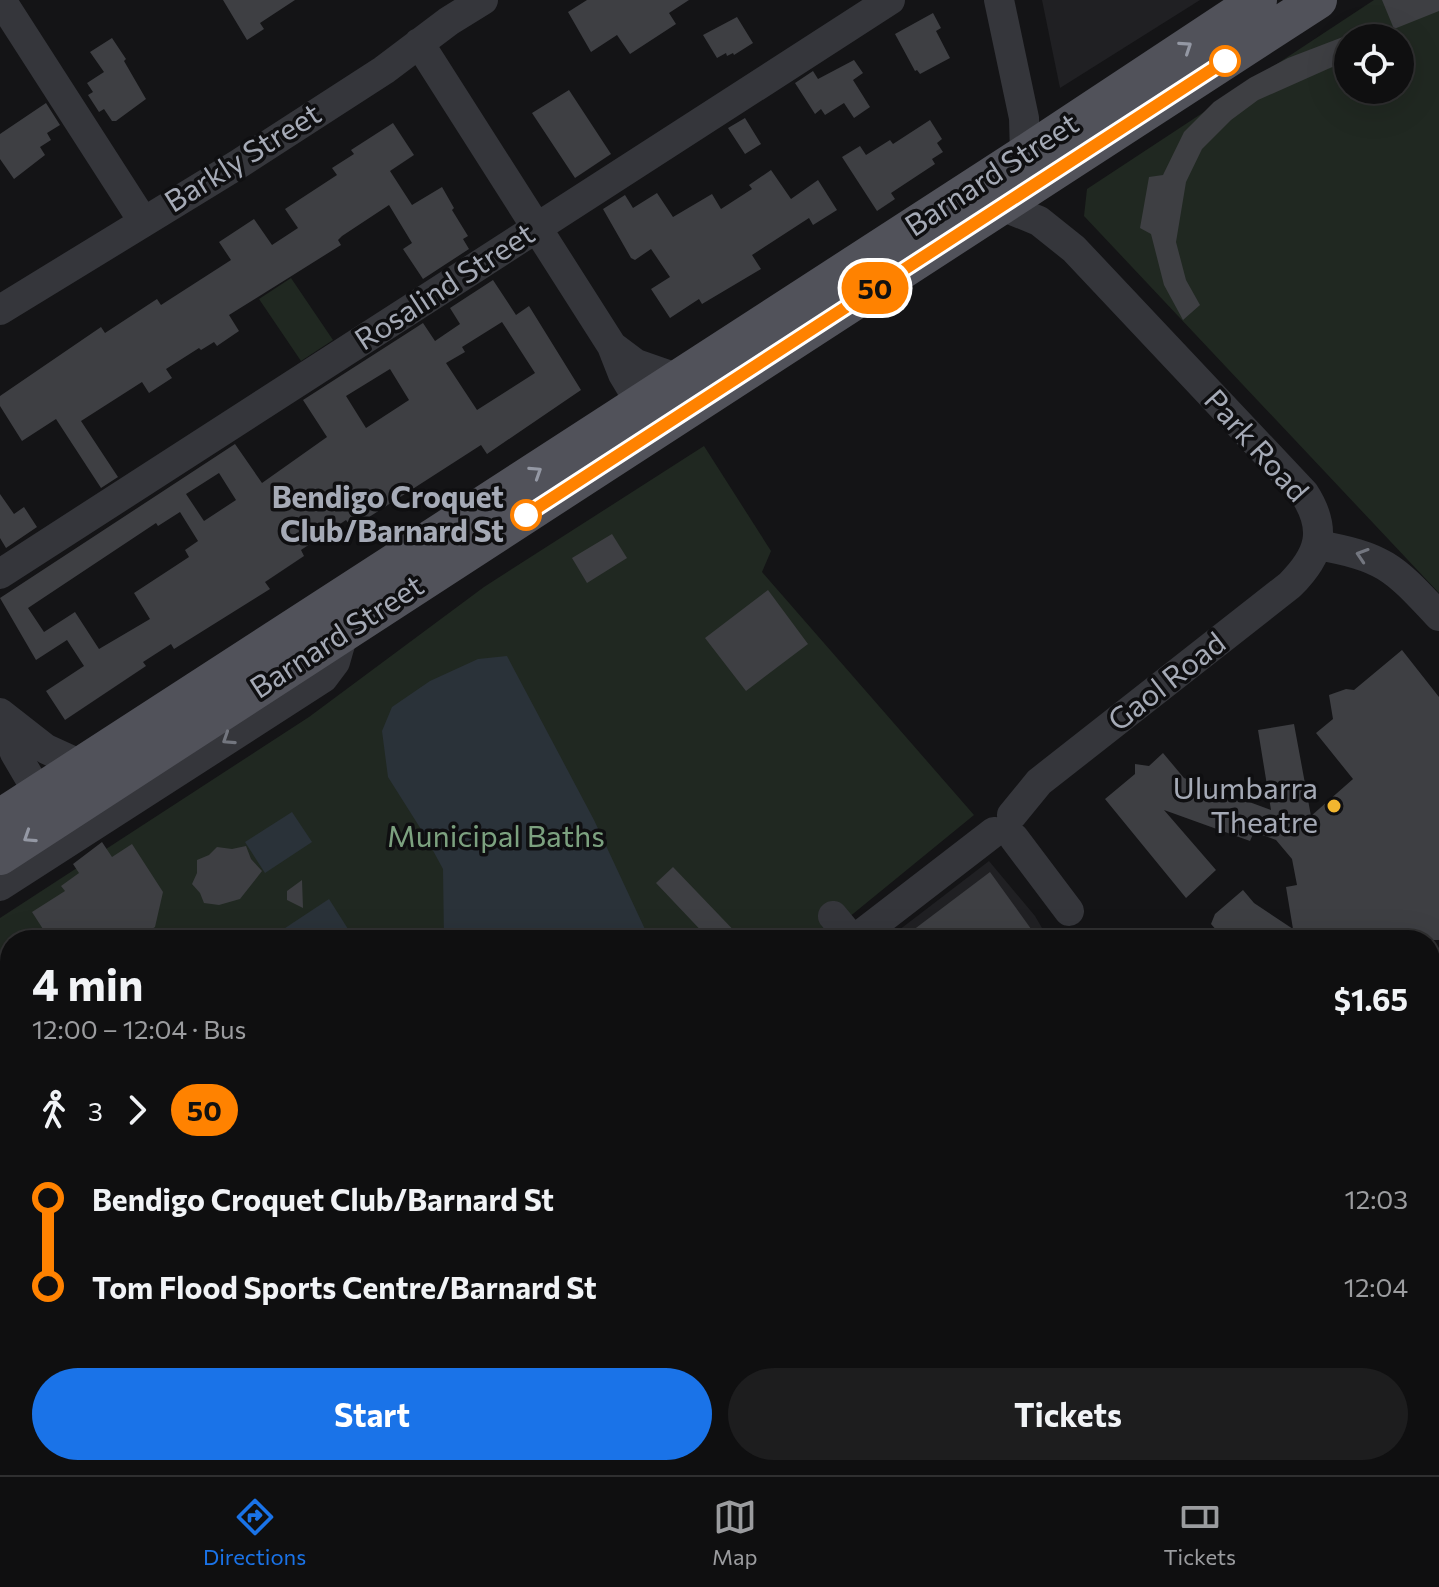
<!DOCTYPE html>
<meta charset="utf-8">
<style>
:root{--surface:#0f0f10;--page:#1d1d1e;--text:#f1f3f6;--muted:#9b9c9f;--line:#2f2f30;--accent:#1a73e8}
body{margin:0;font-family:Commissioner,sans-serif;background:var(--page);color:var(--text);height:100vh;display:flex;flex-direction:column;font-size:30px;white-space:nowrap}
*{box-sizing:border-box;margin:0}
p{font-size:26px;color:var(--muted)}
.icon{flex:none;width:44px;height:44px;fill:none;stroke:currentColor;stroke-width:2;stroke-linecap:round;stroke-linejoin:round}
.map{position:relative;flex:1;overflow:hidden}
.side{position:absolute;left:0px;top:930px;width:1440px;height:546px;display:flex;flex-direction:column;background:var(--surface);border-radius:32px 32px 0 0;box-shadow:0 8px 32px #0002,0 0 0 2px var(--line)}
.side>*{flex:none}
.badge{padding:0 16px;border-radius:26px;font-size:28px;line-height:52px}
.buttons{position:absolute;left:1334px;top:24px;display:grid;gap:16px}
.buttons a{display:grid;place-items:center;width:80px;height:80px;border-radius:50%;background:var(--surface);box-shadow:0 8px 32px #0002,0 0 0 2px var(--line);font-size:40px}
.map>.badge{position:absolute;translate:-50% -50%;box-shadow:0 0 0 4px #fff}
.legs{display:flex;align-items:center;gap:12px;height:88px;padding:0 32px;font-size:26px}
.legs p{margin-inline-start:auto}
.overview{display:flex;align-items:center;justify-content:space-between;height:136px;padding:0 32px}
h1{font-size:44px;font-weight:700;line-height:60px}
.cta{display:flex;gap:16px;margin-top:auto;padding:16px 32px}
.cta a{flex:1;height:92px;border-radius:48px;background:var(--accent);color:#fff;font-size:32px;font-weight:700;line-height:92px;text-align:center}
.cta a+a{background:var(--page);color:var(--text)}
ul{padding:0 32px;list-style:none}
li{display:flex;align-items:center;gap:28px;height:88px;font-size:30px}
li i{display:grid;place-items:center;width:12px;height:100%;margin:0 10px;background:currentColor}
li i::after{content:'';width:20px;height:20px;margin:-10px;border:6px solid;border-radius:50%;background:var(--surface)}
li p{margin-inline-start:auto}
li:first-child i{background:linear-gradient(#0000 50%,currentColor 0)}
li:last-child i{background:linear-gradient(currentColor 50%,#0000 0)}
.tab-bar{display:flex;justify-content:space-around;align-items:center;height:112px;border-top:2px solid var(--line);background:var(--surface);font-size:22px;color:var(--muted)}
.tab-bar a{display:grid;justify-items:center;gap:4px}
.tab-bar .current{color:var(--accent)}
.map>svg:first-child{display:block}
.built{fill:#202023}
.green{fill:#202821;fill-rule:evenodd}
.water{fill:#2a3239}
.building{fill:#3e3f43;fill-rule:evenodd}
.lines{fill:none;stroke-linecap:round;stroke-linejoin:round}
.minor{stroke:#35363b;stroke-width:30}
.major{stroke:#51525a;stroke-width:38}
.oneway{stroke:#9498a4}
.oneway2{stroke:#73767f}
.line-1-casing{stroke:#fff;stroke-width:18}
.line-1{stroke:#ff8200;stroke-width:12}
.stop-1-dot{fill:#fff;stroke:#ff8200;stroke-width:4}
.poi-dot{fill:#f2b62f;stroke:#0f0f11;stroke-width:3}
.labels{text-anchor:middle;stroke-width:7;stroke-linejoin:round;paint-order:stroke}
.street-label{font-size:30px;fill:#a5aab6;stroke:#0f0f11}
.stop-label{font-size:30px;font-weight:bold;fill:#a5aab6;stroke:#0f0f11;text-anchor:end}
.poi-label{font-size:30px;fill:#a5aab6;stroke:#0f0f11;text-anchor:end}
.park-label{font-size:30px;fill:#7ca17f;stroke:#0f0f11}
</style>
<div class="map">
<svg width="1439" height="1475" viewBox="0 0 1439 1475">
<rect width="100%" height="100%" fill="#141416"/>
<path class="built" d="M1042,0H1200L1060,88Z
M989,861L1035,916L1049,940H886Z
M1439,949V1170L1430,1172V956Z
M718,1466H934L928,1475H725Z"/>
<path class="green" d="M1374,0H1439V593L1084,216L1087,189ZM1348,38H1400V90H1348Z
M291,278L333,340L301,361L259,299Z
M704,446L771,551L762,572L974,815L821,940H10V1466H335L342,1475H0V918L309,717L484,587Z
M1439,1170V1475H1033L1028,1466H1430V1172Z
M456,1466H718L725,1475H454Z"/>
<path class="water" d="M507,656L594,820L650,940H444L443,869L424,834L388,777L382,731L392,707L430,681L478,659Z
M292,812L312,842L265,873L245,842Z
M329,899L355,940H267Z"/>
<path class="building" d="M223,0H295L260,23L264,29L247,40Z
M587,0H689L669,13L676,24L630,54L617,35L591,52L568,12Z
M1382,0H1439V11L1394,29Z
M933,13L941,28L936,31L950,58L920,74L917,70L915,71L895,34Z
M737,17L753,43L734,55L733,53L727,56L726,53L717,58L703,35Z
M1348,35V60L1258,100L1231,120L1202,149L1186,182L1176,242L1186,280L1200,305L1183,320L1164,285L1151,234L1140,228L1149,177L1163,175L1184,132L1214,102L1250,78L1288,58Z
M112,38L126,59L124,61L146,99L116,121H112L104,109L99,112L88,95L93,92L87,83L104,72L90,52Z
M854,60L863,73L853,80L870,107L854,118L844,103L825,115L821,109L815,114L795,83L813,71L818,79Z
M569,90L611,154L575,178L532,113Z
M46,103L60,125L47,133L51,140L40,147L45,155L14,179L0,159V134Z
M745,118L761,144L745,154L728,128Z
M930,120L942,139L937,143L943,152L932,159L935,164L891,193L895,199L877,211L842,157L860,146L866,155L890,140L893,144Z
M393,123L414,155L390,171L412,205L442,187L454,208L452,210L468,236L463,239L469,249L423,279L403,249L412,243L389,205L342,236L338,240L341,245L229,315L239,331L217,346L214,342L201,350L199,348L166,369L172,378L149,393L142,382L81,421L118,477L101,488L56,419L22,441L0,406V396L101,327L105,333L157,299L161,305L231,260L219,242L254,219L272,245L298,228L285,209L337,175L332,168L354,154L351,150Z
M771,170L791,199L818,180L837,210L813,225L809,218L752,255L761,269L702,304L699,299L670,318L651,289L670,277L651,249L635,260L631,258L603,209L625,195L633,208L657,193L673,217L712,194L721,209L752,189L749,185Z
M493,280L516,315L529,306L581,390L487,454L481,445L352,528L346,520L301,550L304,556L265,582L270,589L174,649L171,644L143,662L146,666L65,720L46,691L84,666L67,640L36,660L0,598L235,444L262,483L327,437L303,400L423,323L435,341L460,324L450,308ZM502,322L535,373L477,410L446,363L465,352L462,347ZM390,369L409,400L366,428L346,396ZM219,473L236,500L204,521L186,494ZM180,512L198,541L185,550L189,557L134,593L150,619L99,649L75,612L44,632L28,608L156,523L158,526Z
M0,494L14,514L24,507L37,527L6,548L0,538Z
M612,534L627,558L587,583L572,558Z
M768,590L808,644L746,691L705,638Z
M1402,650L1439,697V940H1225L1211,924L1215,914L1243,890L1254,903L1293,929L1286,887L1297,885L1292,859L1276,840L1254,832L1250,841L1164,810L1216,870L1186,898L1105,799L1135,774V764L1149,766L1163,753L1184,778L1271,810L1258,730L1294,724L1311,816L1353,779L1316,733L1333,719L1329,695L1346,689L1354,690Z
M102,842L112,857L132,844L163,892L155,927L135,940H50L32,912L65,891L61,886L79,873L73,864Z
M246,846L251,859L262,871L240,899L219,905L204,903L200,893L192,884L197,873V860L209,855L217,847L232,849Z
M673,867L743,940H710L656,883Z
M990,872L1039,940H900Z
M302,880L303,908L287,900V891Z"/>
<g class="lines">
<path class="minor" d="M1,0L143,221
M999,0L1024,118L1025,154
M419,43L612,346L623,374L641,404
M1002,206L1039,221L1074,249L1304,493C1328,530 1320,555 1290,585L1039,782L1012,815
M0,310L237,165L384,70L449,21L483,0
M612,346L636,364L679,379
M1317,545C1385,557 1393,567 1439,616
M0,574L890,0
M0,713L46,749L81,765
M0,717L15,753L39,794
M1014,838L1069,911
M0,886L323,678L335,662L343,634
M833,916L853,940
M854,940L994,832
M425,1475L426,1466"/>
<path class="major" d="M0,818L1025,154L1258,0
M0,856L1318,0"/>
</g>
<defs><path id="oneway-chevron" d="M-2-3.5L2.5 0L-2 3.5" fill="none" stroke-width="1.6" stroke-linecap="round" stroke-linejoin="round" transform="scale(2)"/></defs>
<g class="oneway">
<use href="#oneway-chevron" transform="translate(1186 47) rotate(-34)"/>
<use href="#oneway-chevron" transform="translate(536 472) rotate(-33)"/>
<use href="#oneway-chevron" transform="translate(29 837) rotate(147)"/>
</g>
<g class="oneway2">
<use href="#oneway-chevron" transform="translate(1362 555) rotate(-162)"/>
<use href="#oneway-chevron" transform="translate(228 739) rotate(147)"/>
</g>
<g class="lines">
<defs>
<path id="line-1" d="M526,515L1225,61"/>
</defs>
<use href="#line-1" class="line-1-casing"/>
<use href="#line-1" class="line-1"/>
</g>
<g class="stop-1-dot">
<circle cx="1225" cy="61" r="14"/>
<circle cx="526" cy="515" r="14"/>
</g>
<circle class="poi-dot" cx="1334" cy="806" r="8"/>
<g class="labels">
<g class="street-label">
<text transform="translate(243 158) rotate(-32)" y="10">Barkly Street</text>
<text transform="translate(992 175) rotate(-33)" y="10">Barnard Street</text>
<text transform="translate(445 287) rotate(-33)" y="10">Rosalind Street</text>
<text transform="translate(1256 446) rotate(48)" y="10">Park Road</text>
<text transform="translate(337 637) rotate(-33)" y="10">Barnard Street</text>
<text transform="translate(1167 682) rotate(-38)" y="10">Gaol Road</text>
</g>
<g class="stop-label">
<text x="504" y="508">Bendigo Croquet<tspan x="504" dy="34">Club/Barnard St</tspan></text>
</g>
<g class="poi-label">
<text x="1318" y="799">Ulumbarra<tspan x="1318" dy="34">Theatre</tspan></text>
</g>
<g class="park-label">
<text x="496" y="847">Municipal Baths</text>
</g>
</g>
</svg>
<div class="buttons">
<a><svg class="icon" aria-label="locate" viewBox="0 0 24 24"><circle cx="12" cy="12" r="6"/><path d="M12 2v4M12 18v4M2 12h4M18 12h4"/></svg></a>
</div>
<b class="badge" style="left:875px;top:288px;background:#ff8200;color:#111">50</b>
<section class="side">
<div class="overview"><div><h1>4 min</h1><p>12:00 – 12:04 · Bus</p></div><b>$1.65</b></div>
<div class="legs"><svg class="icon" aria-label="walk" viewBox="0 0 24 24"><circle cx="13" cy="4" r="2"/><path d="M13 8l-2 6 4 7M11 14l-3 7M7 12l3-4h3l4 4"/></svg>3<svg class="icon" aria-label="forward" viewBox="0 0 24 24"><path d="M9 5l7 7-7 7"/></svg><b class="badge" style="background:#ff8200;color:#111">50</b></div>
<ul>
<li><i style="color:#ff8200"></i><b>Bendigo Croquet Club/Barnard St</b><p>12:03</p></li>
<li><i style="color:#ff8200"></i><b>Tom Flood Sports Centre/Barnard St</b><p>12:04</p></li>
</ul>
<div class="cta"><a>Start</a><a>Tickets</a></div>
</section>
</div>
<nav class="tab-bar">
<a class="current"><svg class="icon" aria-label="directions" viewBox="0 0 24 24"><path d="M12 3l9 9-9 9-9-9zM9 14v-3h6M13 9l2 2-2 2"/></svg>Directions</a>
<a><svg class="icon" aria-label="map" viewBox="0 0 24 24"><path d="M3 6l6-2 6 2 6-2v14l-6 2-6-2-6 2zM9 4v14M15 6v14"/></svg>Map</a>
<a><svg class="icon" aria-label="tickets" viewBox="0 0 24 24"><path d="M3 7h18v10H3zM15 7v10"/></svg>Tickets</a>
</nav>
